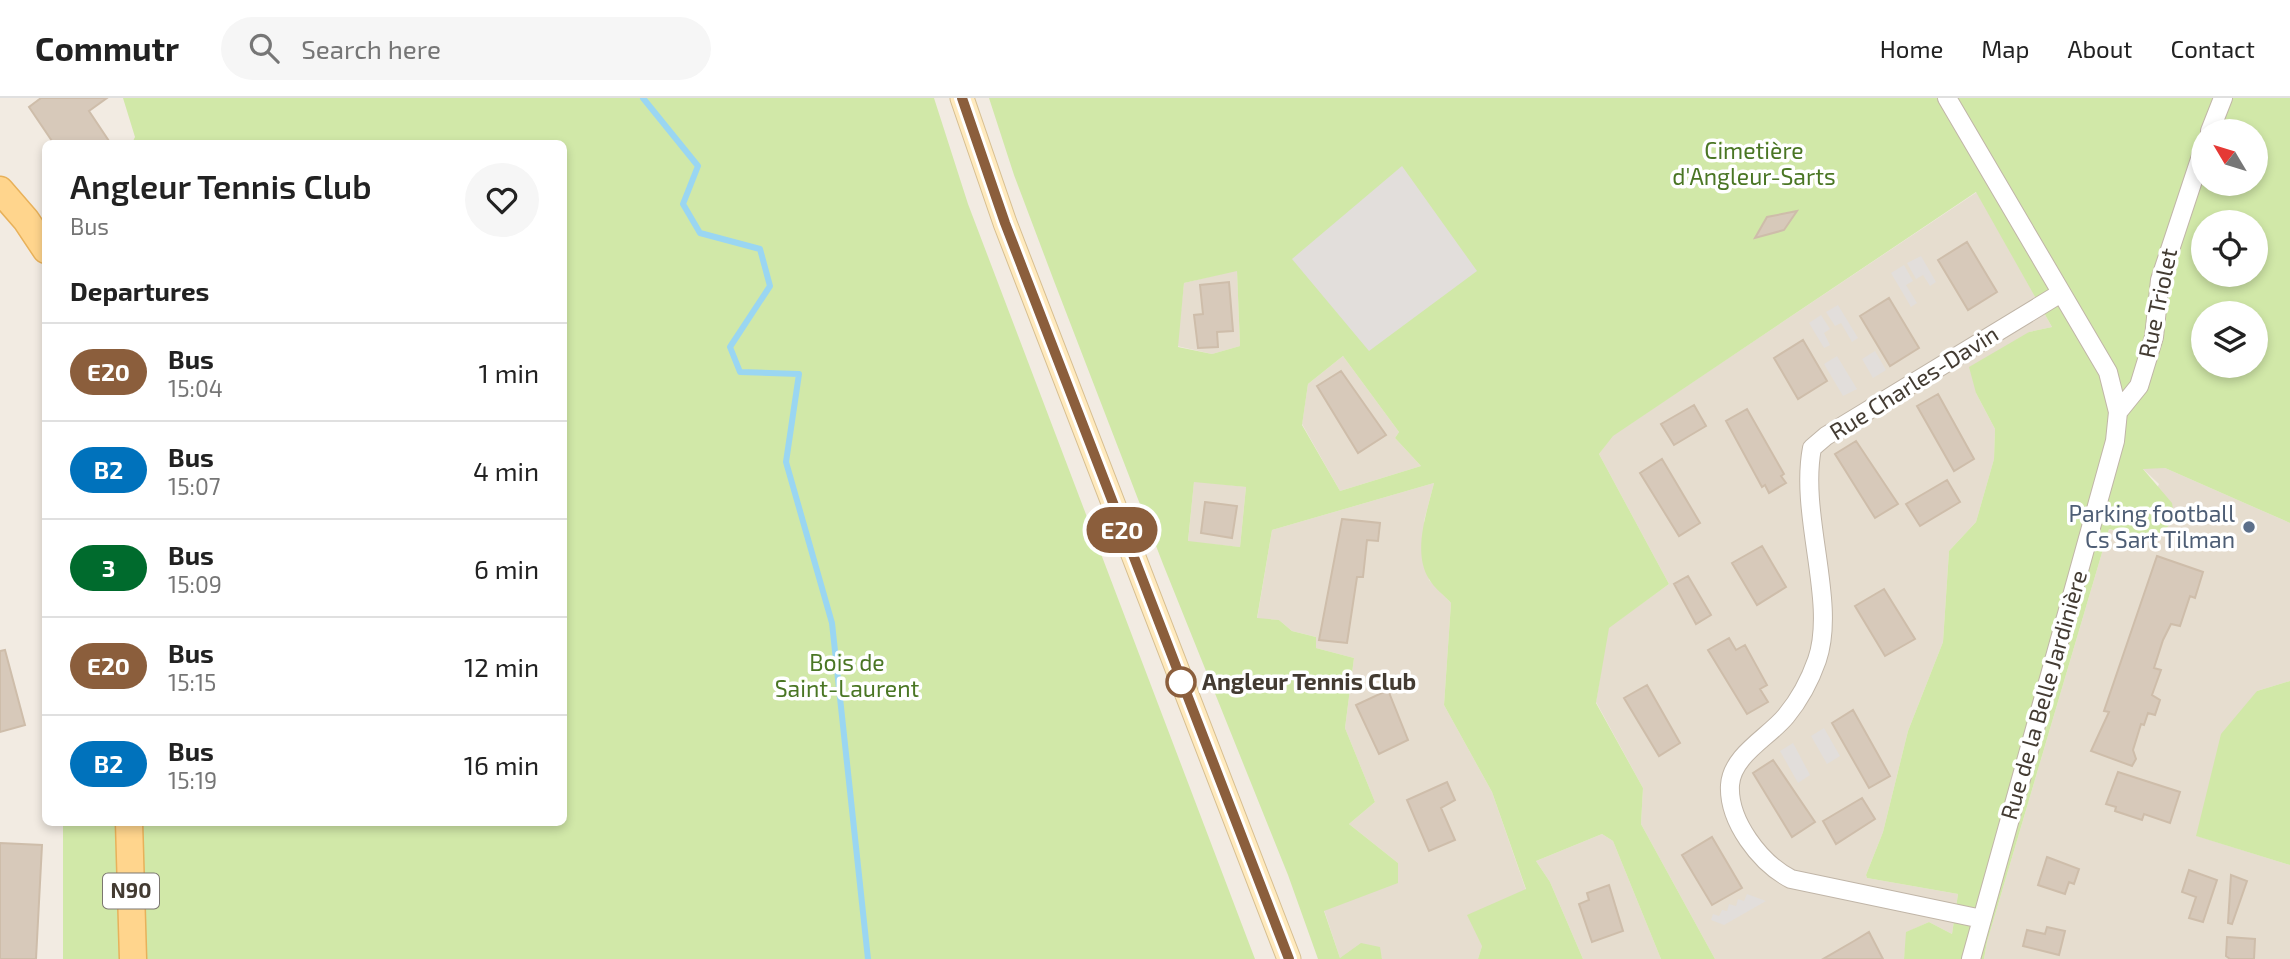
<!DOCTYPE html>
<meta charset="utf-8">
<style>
:root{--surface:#fff;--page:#f6f6f6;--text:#222;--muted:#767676;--line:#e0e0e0}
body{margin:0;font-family:"Exo 2",sans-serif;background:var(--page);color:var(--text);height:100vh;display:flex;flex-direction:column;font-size:26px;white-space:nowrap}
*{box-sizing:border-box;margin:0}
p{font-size:23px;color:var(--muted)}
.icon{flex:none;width:38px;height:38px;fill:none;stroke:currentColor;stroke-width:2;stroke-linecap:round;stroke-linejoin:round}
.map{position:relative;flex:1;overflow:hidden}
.sheet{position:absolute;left:42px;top:42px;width:525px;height:686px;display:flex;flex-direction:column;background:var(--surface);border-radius:10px;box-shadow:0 4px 10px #0003}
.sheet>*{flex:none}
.badge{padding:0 14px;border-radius:23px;font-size:24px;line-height:46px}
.needle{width:46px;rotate:308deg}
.tools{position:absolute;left:2191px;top:21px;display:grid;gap:14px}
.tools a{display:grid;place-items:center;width:77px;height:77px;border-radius:50%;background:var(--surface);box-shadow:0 4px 10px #0003;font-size:35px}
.map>.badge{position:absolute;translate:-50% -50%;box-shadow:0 0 0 4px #fff}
h2{padding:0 28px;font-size:26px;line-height:63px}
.round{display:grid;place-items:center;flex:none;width:74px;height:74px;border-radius:37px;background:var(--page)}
.summary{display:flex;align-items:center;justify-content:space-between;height:119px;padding:0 28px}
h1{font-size:33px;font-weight:600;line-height:52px}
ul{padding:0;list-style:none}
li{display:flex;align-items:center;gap:21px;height:98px;padding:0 28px;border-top:2px solid var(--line)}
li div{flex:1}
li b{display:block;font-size:26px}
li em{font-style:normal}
li .badge{min-width:77px;font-weight:700;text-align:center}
header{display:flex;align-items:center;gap:42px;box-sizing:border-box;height:98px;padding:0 35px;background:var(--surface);border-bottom:2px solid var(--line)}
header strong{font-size:33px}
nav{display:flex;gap:38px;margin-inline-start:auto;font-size:24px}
.search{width:490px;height:63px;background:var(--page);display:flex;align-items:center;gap:18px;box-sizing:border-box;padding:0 24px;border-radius:38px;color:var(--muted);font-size:26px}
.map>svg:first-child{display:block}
.residential{fill:#e6ddcf}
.green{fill:#d1e8a8;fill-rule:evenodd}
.parking{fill:#e2dedb}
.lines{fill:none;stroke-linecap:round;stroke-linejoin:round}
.stream{stroke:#9ad6f2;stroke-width:6}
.building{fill:#d7c9ba;stroke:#cebdaa;stroke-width:2}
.street-casing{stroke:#c0b5a7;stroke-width:20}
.secondary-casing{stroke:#d7bf91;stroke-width:25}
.primary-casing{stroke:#e8b15a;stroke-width:29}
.street{stroke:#fff;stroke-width:18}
.secondary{stroke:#ffeabe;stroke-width:23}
.primary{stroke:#ffd58d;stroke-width:26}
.line-casing{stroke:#fff;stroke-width:16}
.line{stroke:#8b5e3c;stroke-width:10}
.service-dot{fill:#5c6f8a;stroke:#fff;stroke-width:2.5}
.stop-dot{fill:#fff;stroke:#8b5e3c;stroke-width:3.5}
.labels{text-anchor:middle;stroke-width:7;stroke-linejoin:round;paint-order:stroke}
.shield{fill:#fff;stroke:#7b7670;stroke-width:2}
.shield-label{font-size:21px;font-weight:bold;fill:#433b32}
.park-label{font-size:23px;fill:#4a7624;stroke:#fff}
.street-label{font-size:23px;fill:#433b32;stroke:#fff}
.service-label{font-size:23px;fill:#4e5e75;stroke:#fff;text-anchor:end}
.stop-label{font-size:23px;font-weight:bold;fill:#433b32;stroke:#fff;text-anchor:start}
</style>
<header>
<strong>Commutr</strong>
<div class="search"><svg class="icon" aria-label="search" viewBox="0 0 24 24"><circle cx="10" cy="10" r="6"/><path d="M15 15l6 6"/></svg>Search here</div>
<nav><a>Home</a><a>Map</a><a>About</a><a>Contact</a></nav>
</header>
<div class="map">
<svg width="2290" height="861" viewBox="0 0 2290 861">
<rect width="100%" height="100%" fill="#f2ebe2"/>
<path class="residential" d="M1977,94L2052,229L2029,234L1976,295L1995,331L1994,361L1976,424L1949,453L1943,544L1908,633L1883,734L1866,777L1867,780L1958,796L1952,836L1929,824L1907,834L1904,861H1715L1641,726L1643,690L1596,604L1608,530L1669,486L1599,356L1612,338Z
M1237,172L1240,248L1212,256L1177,248L1184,185Z
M1343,258L1399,334L1395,340L1421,368L1340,393L1302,326L1308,286Z
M2142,370H2165L2290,425V583L2257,593L2197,738L2290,767V861H1984L1987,844L2109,431L2135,440L2159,386Z
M1194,383L1246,389L1240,449L1188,444Z
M1434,385L1424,423L1429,482L1451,505L1444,607L1492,694L1526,792L1482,848L1478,861H1382L1379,849L1340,860L1324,812L1398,765L1349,726L1375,704L1345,630L1354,560L1316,550V539L1292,533L1279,522L1257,521L1272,432Z
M1602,736L1613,743L1661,861H1583L1550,784L1536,763Z"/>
<path class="green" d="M123,0H934L968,106L1255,861H63V725L564,724V46L132,45L135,39Z
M989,0H2290V425L2165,370L2143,371L2172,405L2175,422L2153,442L2109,431L1987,844L1984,861H1904L1906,834L1929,824L1952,836L1958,796L1867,780L1866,777L1883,734L1908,633L1943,544L1949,453L1976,424L1994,361L1995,331L1976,295L1969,269L2029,234L2052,229L1976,94L1613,338L1599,356L1669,486L1609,530L1596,605L1643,690L1641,726L1715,861H1661L1613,743L1602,736L1536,763L1550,784L1583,861H1478L1482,848L1467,817L1526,791L1492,694L1444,607L1451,505C1444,497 1434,490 1429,481C1412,454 1427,414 1434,385L1272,432L1257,520L1279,522L1292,533L1316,539V550L1354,560L1345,630L1375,704L1349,726L1398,765V785L1324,813L1340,860L1361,845L1380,849L1382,861H1318L1288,777L1163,466L1054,183L1014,77ZM2203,33H2256V86H2203ZM2203,124H2256V177H2203ZM1237,173L1240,248L1212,256L1178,249L1184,185ZM2203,215H2256V268H2203ZM1343,258L1399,334L1395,340L1421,368L1340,393L1302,327L1308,286ZM1194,384L1246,389L1240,449L1188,443Z
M2290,583V767L2196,738L2221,636L2257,593Z"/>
<path class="parking" d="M1402,68L1477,173L1369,253L1292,161Z
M1921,158L1936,184L1930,188L1923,177L1916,181L1907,165Z
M1904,167L1913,183L1906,187L1917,205L1911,209L1891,175Z
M1838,207L1858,240L1852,244L1841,225L1835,228L1826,214Z
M1821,217L1830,231L1824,235L1830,247L1824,250L1809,225Z
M1875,253L1886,272L1873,280L1862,261Z
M1837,258L1857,291L1843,298L1824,266Z
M1824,630L1840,658L1827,666L1811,638Z
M1793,645L1810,677L1798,685L1780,653Z
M1747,796L1766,803L1724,827L1711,822L1713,816L1719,818L1722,812L1727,813L1729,806L1736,808L1738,801L1744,803Z"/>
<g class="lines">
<path class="stream" d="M643,0L698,68L683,106L700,135L760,151L770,188L730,249L740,274L799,276L786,364L832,525L868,861"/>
</g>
<path class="building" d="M41,0H107L89,13L111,46H54L29,9Z
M1797,113L1784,132L1755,140L1767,119Z
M1967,144L1997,194L1968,212L1938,162Z
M1229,184L1233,233L1217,234L1218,249L1198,250L1194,217L1203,216L1200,187Z
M1889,200L1919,250L1890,268L1860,218Z
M1803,242L1827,283L1798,301L1774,260Z
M1341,273L1386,337L1358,355L1317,288Z
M1938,296L1974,361L1954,373L1917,308Z
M1694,307L1706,328L1674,347L1661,326Z
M1747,311L1784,376L1781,378L1786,385L1769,395L1765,387L1762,389L1726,323Z
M1856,343L1898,406L1875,420L1835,356Z
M1662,361L1700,425L1679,438L1640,375Z
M1947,382L1960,404L1920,428L1906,406Z
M1205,404L1237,408L1232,440L1201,435Z
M1342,421L1380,425L1378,443L1367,442L1363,479H1357L1347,545L1319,542Z
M1762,448L1786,489L1757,507L1732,465Z
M2157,458L2203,474L2195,500L2190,498L2180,528L2171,526L2163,542L2154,570L2161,572L2152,597L2160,602L2155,617L2148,615L2144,627L2141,626L2133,652L2136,661L2132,668L2091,653L2109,614L2104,613Z
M1688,478L1711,517L1696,526L1674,486Z
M1884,491L1915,541L1885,558L1855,508Z
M1729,540L1736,552L1745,547L1767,587L1760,591L1768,604L1747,616L1708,552Z
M5,552L25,627L0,634V553Z
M1647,587L1680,645L1659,658L1624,600Z
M1388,592L1408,642L1379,656L1356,607Z
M1853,612L1890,678L1869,690L1832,625Z
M1773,662L1815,724L1792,739L1753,675Z
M2118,674L2180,694L2170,725L2144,716L2142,722L2115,713L2116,709L2106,706Z
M1447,684L1455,702L1441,710L1455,742L1429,753L1407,702Z
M1862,700L1875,721L1836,746L1823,723Z
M1712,739L1742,790L1712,807L1682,757Z
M0,745L42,747L36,861H0Z
M2047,759L2079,771L2074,786L2069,784L2065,796L2038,787Z
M2189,772L2217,782L2203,824L2189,820L2196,799L2182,794Z
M2231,777L2247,783L2232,826L2228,825Z
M1609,787L1623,833L1592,844L1579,806L1589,802L1587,795Z
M2047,829L2065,833L2059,857L2023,848L2027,832L2045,836Z
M1869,834L1883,861H1823L1854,843Z
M2227,839L2255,841L2254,861H2230L2226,858Z"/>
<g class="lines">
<defs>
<path id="street" d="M1947,0L2108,274L2118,314L2115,343L1971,861
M2210,33L2223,0
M2118,314L2139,288L2154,239L2160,182L2203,52
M1982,821L1791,781C1760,765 1728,723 1730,687C1732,657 1769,639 1786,618C1800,601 1810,582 1817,562C1837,504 1799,417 1812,350L1826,338L2061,195"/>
<path id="secondary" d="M962,0L1005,125L1289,861"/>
<path id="primary" d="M0,92L26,122L46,152
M129,724L133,861"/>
</defs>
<use href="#street" class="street-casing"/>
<use href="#secondary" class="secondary-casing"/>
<use href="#primary" class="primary-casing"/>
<use href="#street" class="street"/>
<use href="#secondary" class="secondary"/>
<use href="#primary" class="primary"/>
</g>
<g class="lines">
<defs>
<path id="line" d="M962,0L1005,125L1289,861"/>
</defs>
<use href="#line" class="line-casing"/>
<use href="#line" class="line"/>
</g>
<circle class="service-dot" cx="2249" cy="429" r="7"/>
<circle class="stop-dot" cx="1181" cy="584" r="14"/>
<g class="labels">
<rect class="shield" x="103" y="775.5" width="56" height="35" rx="5"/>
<g class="shield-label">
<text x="131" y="800">N90</text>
</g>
<g class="park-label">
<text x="1754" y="61">Cimetière<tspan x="1754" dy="26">d'Angleur-Sarts</tspan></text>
<text x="847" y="573">Bois de<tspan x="847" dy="26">Saint-Laurent</tspan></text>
</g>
<g class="street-label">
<text transform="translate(2158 205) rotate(-78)" y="8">Rue Triolet</text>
<text transform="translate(1914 285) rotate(-32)" y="8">Rue Charles-Davin</text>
<text transform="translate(2044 597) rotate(-74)" y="8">Rue de la Belle Jardinière</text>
</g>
<g class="service-label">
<text x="2235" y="424">Parking football<tspan x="2235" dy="26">Cs Sart Tilman</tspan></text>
</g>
<g class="stop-label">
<text x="1202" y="592">Angleur Tennis Club</text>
</g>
</g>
</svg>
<div class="tools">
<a><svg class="needle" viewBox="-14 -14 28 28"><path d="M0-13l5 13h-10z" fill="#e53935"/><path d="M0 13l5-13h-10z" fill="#767676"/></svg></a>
<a><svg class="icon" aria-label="locate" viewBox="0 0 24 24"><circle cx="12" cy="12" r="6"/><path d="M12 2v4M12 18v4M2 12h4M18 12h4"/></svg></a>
<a><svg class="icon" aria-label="layers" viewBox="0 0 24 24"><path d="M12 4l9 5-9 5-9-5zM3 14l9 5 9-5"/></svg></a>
</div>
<b class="badge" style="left:1122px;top:432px;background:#8b5e3c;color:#fff">E20</b>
<section class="sheet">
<div class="summary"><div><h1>Angleur Tennis Club</h1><p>Bus</p></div><a class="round"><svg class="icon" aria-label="heart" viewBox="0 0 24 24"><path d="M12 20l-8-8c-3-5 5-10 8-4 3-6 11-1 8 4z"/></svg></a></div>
<h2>Departures</h2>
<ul>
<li><span class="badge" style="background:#8b5e3c;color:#fff">E20</span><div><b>Bus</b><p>15:04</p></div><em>1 min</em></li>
<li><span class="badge" style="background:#0072bc;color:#fff">B2</span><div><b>Bus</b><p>15:07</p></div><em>4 min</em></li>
<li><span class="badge" style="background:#006b2d;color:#fff">3</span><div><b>Bus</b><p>15:09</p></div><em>6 min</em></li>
<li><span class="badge" style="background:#8b5e3c;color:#fff">E20</span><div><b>Bus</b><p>15:15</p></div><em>12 min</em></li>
<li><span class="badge" style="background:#0072bc;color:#fff">B2</span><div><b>Bus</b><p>15:19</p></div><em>16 min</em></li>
</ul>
</section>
</div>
